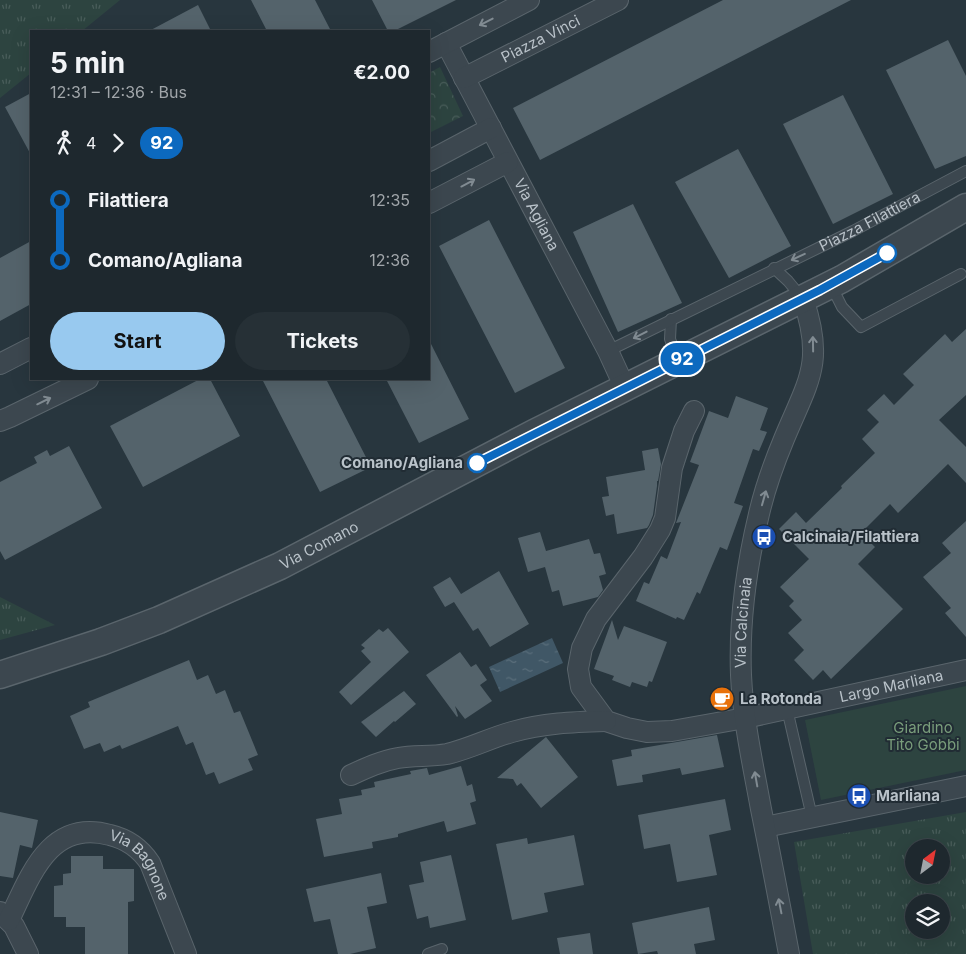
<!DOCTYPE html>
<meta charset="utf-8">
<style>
:root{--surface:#1e282e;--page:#263036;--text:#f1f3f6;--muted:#a1a6aa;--line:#3c444a;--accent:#98c9ef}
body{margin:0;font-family:Inter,sans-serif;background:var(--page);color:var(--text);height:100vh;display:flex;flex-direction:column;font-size:19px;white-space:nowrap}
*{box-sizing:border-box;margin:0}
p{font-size:16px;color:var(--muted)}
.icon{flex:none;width:28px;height:28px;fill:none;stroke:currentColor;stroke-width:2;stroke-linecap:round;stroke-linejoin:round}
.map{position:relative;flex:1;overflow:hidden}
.details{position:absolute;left:30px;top:30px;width:400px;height:350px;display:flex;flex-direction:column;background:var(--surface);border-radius:0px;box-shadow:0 5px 20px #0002,0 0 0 1px var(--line)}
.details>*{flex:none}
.badge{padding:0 10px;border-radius:16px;font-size:18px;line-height:32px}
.needle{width:32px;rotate:32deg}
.fabs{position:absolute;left:905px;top:839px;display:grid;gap:10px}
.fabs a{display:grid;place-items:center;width:45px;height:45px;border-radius:50%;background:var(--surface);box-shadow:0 5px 20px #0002,0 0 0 1px var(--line);font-size:25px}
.map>.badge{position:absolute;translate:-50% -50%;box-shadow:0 0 0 2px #fff}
.legs{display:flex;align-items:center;gap:8px;height:55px;padding:0 20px;font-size:16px}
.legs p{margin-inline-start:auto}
.overview{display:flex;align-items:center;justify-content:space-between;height:85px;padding:0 20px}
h1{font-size:28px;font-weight:700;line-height:38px}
.primary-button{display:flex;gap:10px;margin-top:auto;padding:10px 20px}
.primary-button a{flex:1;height:58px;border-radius:30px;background:var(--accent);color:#111;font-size:20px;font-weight:700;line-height:58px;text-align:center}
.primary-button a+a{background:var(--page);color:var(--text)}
ul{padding:0 20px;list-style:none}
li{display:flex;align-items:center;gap:18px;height:60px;font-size:19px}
li i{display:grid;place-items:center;width:8px;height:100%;margin:0 6px;background:currentColor}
li i::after{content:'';width:12px;height:12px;margin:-6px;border:4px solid;border-radius:50%;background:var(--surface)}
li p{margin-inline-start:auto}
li:first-child i{background:linear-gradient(#0000 50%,currentColor 0)}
li:last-child i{background:linear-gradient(currentColor 50%,#0000 0)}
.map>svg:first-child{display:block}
.grass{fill:url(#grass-tufts);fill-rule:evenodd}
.park{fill:url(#park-crowns)}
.garden{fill:#2d4440}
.water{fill:url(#water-ripples)}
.building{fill:#54636b}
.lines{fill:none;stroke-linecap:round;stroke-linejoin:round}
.service-casing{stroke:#5a656c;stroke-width:12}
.minor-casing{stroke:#5a656c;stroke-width:22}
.tertiary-casing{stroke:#5a656c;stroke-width:29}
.service{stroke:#3c474f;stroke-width:10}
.minor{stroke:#3c474f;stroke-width:20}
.tertiary{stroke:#3c474f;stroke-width:26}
.oneway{stroke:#818b92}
.line-1-casing{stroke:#fff;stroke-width:11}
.line-1{stroke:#0c69bf;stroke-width:8}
.stop-1-dot{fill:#fff;stroke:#0c69bf;stroke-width:2.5}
.labels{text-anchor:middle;stroke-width:4;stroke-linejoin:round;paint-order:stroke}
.street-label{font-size:15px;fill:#b9c2c9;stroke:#212c34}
.stop-label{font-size:15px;font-weight:bold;fill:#b9c2c9;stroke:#212c34;text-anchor:end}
.poi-label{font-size:15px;font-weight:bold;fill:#b9c2c9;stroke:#212c34;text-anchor:start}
.park-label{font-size:15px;fill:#799d7b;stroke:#212c34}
</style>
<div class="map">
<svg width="966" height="954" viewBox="0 0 966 954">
<defs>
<pattern id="grass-tufts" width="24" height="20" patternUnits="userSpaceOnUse" patternTransform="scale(1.25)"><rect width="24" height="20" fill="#2d4440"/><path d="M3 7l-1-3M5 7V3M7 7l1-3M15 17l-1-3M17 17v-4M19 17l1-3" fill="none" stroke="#495d5a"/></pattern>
<pattern id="park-crowns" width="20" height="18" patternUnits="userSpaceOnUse" patternTransform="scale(1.25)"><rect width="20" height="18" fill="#2d4440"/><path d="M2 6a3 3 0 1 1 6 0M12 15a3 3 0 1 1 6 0" fill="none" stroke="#495d5a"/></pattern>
<pattern id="water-ripples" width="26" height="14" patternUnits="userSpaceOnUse" patternTransform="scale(1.25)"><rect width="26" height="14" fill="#405766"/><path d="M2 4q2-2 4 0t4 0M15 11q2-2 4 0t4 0" fill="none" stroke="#5a6e7b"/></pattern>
</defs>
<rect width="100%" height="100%" fill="#28363e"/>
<path class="grass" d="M0,0H120L82,31H31V73L0,98Z
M0,597L55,625L0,640Z
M966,812V954H813L794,842ZM914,848H941V875H914ZM914,902H941V930H914Z"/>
<path class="park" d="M440,67L463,116L429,133V73Z"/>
<path class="garden" d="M966,686V770L821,800L805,720Z"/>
<path class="water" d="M552,638L563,663L500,692L489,667Z"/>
<path class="building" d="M251,0H315L331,31H267Z
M372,0H456L394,31H388Z
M723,0H851L540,160L513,108Z
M198,5L211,31H149Z
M948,40L966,76V156L935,169L886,70Z
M31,93V155L5,107Z
M843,95L893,194L833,224L783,124Z
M738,149L791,246L729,278L675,182Z
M633,204L682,303L618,332L573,232Z
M489,220L565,368L515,393L439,246Z
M31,241V304L0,321V258Z
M966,329V395L939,420L966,447V483L948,464L898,513L890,504L861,533L875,547L858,564L903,609L831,679L823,670L813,680L794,660L804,650L788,633L802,620L789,606L794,601L780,587L809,559L779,529L796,512L806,523L842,488L841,486L875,453L862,439L879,422L867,410L884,394L894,405L914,385L903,374L945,334L952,342Z
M429,340L469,419L419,443L386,379H429Z
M200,379H210L240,436L143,487L110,426Z
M262,379H326L371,467L320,492Z
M736,396L768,408L760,430L767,432L759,451L753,449L734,503L743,506L727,550L720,547L700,594L697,592L684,620L677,617L676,619L636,601L644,582L649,584L661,556L667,559L681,522L676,523L699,465L690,462L709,411L728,418Z
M69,446L102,508L5,560L0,551V482L37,463L34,457L47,450L50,456Z
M658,448L661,464L658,481H657V486L653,515L649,525L647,528L617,534L614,514L606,516L602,497L609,496L606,477L645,470L642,451Z
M966,521V637L945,613L951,608L923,577L951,553L942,543Z
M540,532L546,551L589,539L594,554L600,553L606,574L599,576L603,590L598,597L563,606L559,590L552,592L545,567L528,572L518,538Z
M499,571L529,624L490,647L478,628L473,631L454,602L445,607L433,587L450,577L461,594Z
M612,620L618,640L624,626L667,642L652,682L649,681L647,687L632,682L630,687L612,680L614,676L594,669Z
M388,628L409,652L351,705L339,692L371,662L361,651L365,648L361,645L379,629L383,632Z
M460,652L471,667L476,664L487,680L480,685L492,701L465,719L455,706L458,716L457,717L426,675Z
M189,660L197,680L208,675L216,694L225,690L234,713L240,711L258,755L248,759L253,770L219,784L214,772L206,775L193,742L186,745L178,726L122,749L120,745L104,752L100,743L84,749L70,716L90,707L88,702Z
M404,691L416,704L395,722L394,721L376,737L361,722Z
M717,735L724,767L682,775L680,768L642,775L643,782L617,786L612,760L632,756L631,750Z
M546,737L578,777L541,808L521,783L517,786L513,779L497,778Z
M461,766L467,786L472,784L476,801L470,803L476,824L447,832L444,821L398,834V837L372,842L373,848L324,857L316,819L342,814L339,799L362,795L361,790L375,787L374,782L411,774L410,771L427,768L429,775Z
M725,799L731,830L709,835L717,875L677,882L670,844L644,849L638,815Z
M0,812L38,820L32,848L20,845L13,878L0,876Z
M574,835L584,885L544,893L548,912L512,920L496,844L527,838L528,844Z
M451,855L466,920L430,928L428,916L417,919L409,885L424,882L420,862Z
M71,856H103V869H134V901L128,902V954H85V927H66V917H54V886L63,885V874L71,873Z
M381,873L387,903L367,907L376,948L350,954H338L330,919L314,922L306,889Z
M709,907L715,940L694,944L696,954H658L657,951L638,954L632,923Z
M590,933L593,954H560L557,938Z"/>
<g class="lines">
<defs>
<g id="service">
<path d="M774,268L788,281L802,298"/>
<path d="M831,285L842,307L861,327L961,274"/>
<path d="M671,319L670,339L678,361"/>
<path id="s1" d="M608,351L853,231L966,171"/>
<path d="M787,709L812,817"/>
<path d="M428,954L442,949"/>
</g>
<g id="minor">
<path id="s2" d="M446,43L608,351L625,388"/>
<path d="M429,52L529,0"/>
<path id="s3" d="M464,78L618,0"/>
<path d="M429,161L491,128"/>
<path d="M429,203L508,162"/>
<path d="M0,364L31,348"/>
<path id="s4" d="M694,411L684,431L672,468L665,518L660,530L643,557L596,619L582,648L578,669L581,687L606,721L627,728L647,732L672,731L745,718L966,670"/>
<path d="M0,421L10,417L88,379"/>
<path d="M351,775C366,768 381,761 398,758C414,755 430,757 447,754C469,749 490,738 512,732C543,723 573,722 606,721"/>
<path d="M765,827L966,786"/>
<path d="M0,912L14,926L28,954"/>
<path id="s5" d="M9,920C30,877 49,818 110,835C127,839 140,848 150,863L186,954"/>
<path id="s6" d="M789,954C780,906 771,858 761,809C753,765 743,720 741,675C739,623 747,564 759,514C765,488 774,463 784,439C808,381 825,363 803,299"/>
</g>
<g id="tertiary">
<path id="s7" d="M0,675L101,642L159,620L280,566L534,433L842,279L966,207"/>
</g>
</defs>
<use href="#service" class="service-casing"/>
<use href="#minor" class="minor-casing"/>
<use href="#tertiary" class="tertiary-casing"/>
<use href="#service" class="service"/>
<use href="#minor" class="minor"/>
<use href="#tertiary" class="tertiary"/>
</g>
<defs><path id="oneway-shaft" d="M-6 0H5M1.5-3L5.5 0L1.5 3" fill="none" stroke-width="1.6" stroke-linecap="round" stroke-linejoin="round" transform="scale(1.25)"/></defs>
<g class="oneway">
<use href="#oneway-shaft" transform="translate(486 22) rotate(153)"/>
<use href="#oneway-shaft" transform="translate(468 183) rotate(-28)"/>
<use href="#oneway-shaft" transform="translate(798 257) rotate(155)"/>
<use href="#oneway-shaft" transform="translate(640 335) rotate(153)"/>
<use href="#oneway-shaft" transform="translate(813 344) rotate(-91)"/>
<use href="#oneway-shaft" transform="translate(44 401) rotate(-26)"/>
<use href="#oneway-shaft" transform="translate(764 498) rotate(-74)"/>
<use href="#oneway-shaft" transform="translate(756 779) rotate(-100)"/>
<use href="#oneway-shaft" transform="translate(780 906) rotate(-101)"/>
</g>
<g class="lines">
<defs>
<path id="line-1" d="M477,463L820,290L887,253"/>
</defs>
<use href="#line-1" class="line-1-casing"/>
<use href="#line-1" class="line-1"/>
</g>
<defs>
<symbol id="bus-disc" viewBox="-11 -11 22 22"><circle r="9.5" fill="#1a4fb4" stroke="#212c34"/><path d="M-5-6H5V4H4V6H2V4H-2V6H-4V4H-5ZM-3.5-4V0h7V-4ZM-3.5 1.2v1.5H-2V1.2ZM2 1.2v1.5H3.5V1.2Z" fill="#fff"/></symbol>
<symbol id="cafe-disc" viewBox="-11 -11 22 22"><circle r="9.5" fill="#e8710a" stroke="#212c34"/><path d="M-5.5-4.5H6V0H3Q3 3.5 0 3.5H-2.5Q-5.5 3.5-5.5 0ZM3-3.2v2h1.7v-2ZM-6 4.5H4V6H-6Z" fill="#fff"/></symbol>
</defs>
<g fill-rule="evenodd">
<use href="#bus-disc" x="750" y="523" width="28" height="28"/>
<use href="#cafe-disc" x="708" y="685" width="28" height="28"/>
<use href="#bus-disc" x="845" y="782" width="28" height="28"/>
</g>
<g class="stop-1-dot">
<circle cx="887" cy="253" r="9"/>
<circle cx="477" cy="463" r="9"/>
</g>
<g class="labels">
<g class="street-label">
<text dy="5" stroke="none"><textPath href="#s3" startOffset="86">Piazza Vinci</textPath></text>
<text dy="5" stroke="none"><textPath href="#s2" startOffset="194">Via Agliana</textPath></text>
<text dy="5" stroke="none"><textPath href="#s1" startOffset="292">Piazza Filattiera</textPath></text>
<text dy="5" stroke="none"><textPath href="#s7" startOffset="345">Via Comano</textPath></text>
<text dy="5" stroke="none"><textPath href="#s6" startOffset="336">Via Calcinaia</textPath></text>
<text dy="5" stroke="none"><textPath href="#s4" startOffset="640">Largo Marliana</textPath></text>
<text dy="5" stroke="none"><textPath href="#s5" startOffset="192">Via Bagnone</textPath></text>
</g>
<g class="stop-label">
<text x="463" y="468">Comano/Agliana</text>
</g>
<g class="poi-label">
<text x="782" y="542">Calcinaia/Filattiera</text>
<text x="740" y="704">La Rotonda</text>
<text x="876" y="801">Marliana</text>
</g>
<g class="park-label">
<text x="923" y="733">Giardino<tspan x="923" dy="17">Tito Gobbi</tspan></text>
</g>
</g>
</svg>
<div class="fabs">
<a><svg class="needle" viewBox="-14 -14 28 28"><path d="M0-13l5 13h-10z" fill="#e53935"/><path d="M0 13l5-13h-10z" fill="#a1a6aa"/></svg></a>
<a><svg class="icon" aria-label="layers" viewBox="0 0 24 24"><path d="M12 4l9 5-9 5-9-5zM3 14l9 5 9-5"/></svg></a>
</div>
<b class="badge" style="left:682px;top:359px;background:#0c69bf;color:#fff">92</b>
<section class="details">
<div class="overview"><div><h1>5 min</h1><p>12:31 – 12:36 · Bus</p></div><b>€2.00</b></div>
<div class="legs"><svg class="icon" aria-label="walk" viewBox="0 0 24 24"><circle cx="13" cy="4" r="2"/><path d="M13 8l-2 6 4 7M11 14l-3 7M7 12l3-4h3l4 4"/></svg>4<svg class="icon" aria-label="forward" viewBox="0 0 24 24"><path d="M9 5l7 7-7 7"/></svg><b class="badge" style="background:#0c69bf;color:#fff">92</b></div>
<ul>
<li><i style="color:#0c69bf"></i><b>Filattiera</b><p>12:35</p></li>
<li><i style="color:#0c69bf"></i><b>Comano/Agliana</b><p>12:36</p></li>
</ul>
<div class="primary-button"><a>Start</a><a>Tickets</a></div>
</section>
</div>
